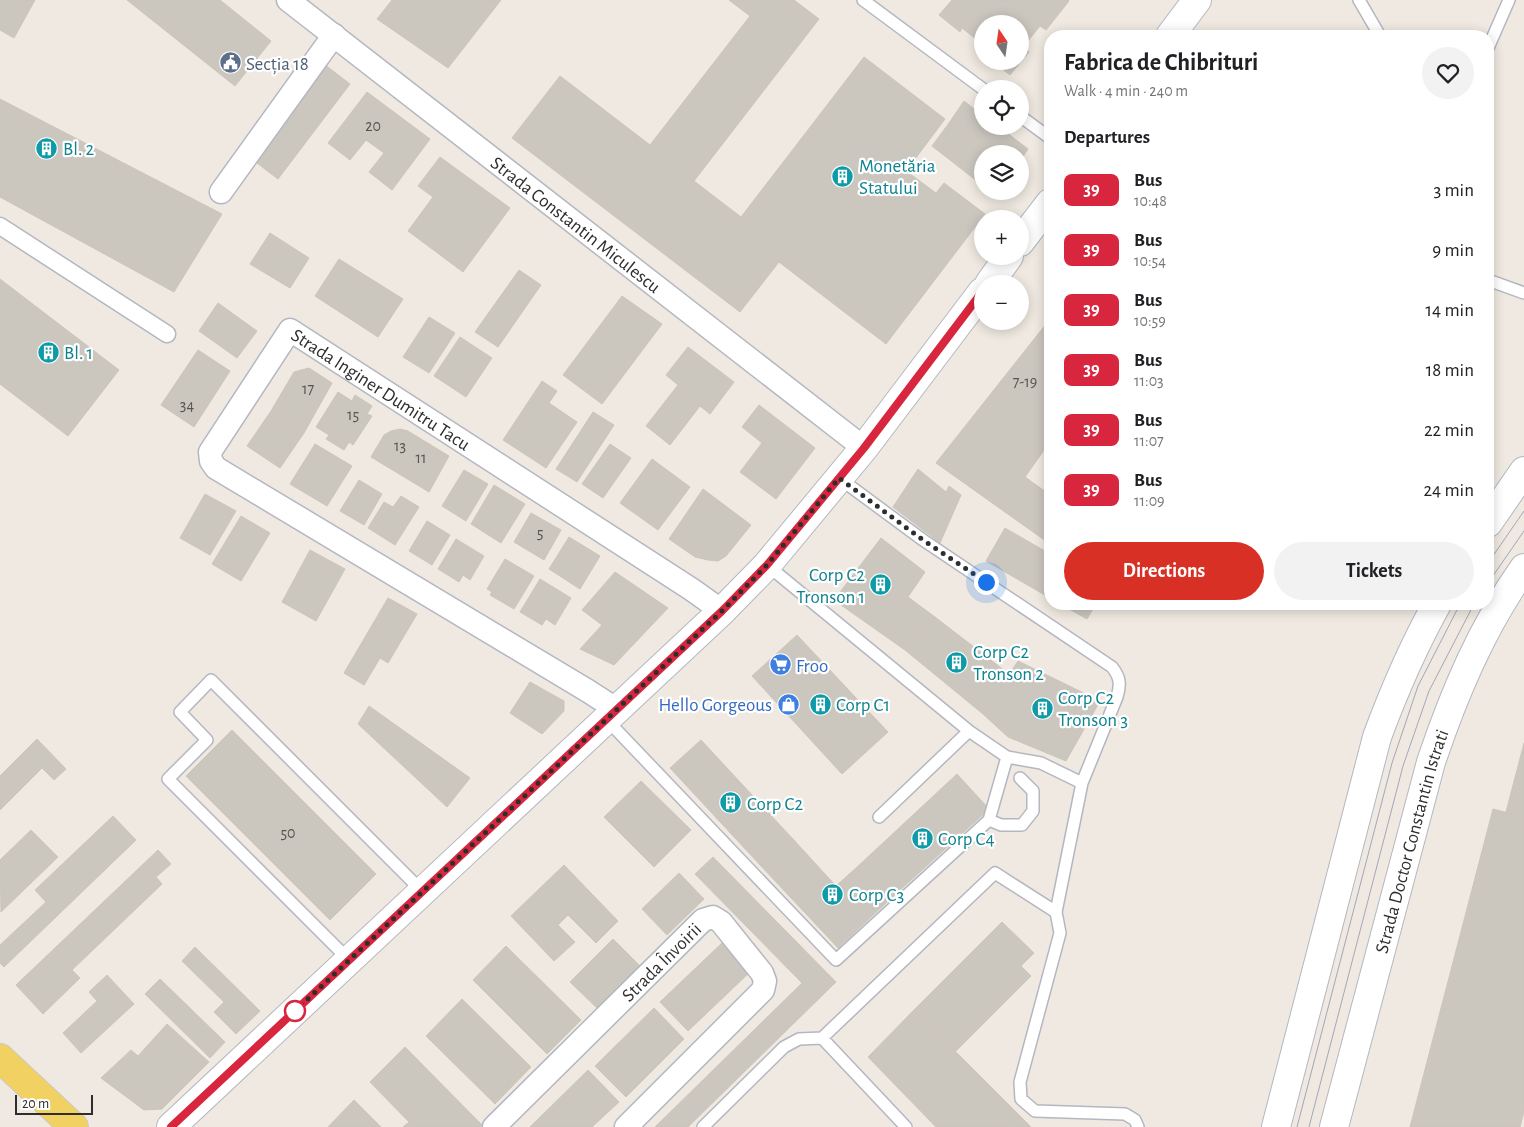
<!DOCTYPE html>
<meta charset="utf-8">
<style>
:root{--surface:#fff;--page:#f2f2f2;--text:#202124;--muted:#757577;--accent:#d93025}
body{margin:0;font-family:"Alegreya Sans",sans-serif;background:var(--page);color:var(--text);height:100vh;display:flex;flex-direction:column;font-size:19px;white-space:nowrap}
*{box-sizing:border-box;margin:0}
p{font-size:16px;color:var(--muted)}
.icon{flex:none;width:28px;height:28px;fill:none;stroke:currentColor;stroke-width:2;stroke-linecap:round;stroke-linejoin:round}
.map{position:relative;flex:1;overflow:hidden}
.panel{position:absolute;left:1044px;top:30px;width:450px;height:580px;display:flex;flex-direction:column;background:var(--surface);border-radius:20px;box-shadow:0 2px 12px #0003}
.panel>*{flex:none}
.badge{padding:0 10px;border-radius:8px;font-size:18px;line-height:32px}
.needle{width:32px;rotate:347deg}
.controls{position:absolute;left:974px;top:15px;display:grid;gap:10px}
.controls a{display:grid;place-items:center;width:55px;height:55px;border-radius:50%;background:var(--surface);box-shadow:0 2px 12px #0003;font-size:25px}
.scale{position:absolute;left:15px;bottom:12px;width:78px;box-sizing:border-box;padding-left:5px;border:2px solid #2e2e2e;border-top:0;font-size:14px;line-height:18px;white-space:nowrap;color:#2e2e2e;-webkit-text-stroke:4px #fff;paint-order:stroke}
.you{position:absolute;width:25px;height:25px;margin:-12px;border:4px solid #fff;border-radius:50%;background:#1a73e8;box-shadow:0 0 0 8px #1a73e833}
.map>.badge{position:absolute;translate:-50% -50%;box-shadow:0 0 0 2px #fff}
h2{padding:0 20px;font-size:19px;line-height:45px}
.round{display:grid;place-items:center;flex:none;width:52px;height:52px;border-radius:26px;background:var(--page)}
.summary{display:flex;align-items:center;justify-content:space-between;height:85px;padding:0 20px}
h1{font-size:24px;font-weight:700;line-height:38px}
.action{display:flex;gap:10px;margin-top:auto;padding:10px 20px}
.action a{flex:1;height:58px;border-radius:30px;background:var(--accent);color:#fff;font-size:20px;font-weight:700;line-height:58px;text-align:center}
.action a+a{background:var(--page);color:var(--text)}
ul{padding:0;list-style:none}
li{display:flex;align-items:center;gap:15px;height:60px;padding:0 20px}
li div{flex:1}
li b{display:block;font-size:19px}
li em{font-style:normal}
li .badge{min-width:55px;font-weight:700;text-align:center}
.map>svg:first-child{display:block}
.building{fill:#cbc7bf;stroke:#cbc5ba}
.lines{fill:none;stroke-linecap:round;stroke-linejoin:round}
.service-casing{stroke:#b4b7c1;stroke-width:14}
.pedestrian-casing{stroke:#b4b7c1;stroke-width:19}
.minor-casing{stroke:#b4b7c1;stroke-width:25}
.tertiary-casing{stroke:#b4b7c1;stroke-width:30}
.secondary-casing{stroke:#b4b7c1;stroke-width:30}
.primary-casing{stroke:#c9c9c9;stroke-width:30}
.service{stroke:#fff;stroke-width:11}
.pedestrian{stroke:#fff;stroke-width:16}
.minor{stroke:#fff;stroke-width:22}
.tertiary{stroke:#fff;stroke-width:28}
.secondary{stroke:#fff;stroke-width:28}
.primary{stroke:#f2d163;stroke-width:28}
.tram{stroke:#a3a6b8;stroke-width:1}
.line-casing{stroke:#fff;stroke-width:11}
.line{stroke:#d7263d;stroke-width:8}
.walk{stroke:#2e2e2e;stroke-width:5;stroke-dasharray:0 9}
.stop-dot{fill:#fff;stroke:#d7263d;stroke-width:2.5}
.labels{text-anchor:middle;stroke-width:4.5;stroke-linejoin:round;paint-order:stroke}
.number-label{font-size:16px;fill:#555452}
.service-label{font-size:19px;fill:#4e5e75;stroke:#fff;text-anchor:start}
.culture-label{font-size:19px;fill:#0d838f;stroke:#fff;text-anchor:start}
.street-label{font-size:19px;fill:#2e2e2e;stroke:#fff}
.shop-label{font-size:19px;fill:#366cbe;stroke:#fff;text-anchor:start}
</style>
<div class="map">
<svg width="1524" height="1127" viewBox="0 0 1524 1127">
<rect width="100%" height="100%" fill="#efe9e1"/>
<path class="building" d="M0,0H35L14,38L0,30Z
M127,0H220L271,41L235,86Z
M392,0H501L448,68L377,19Z
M729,0H794L819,19L694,181L741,217L864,57L945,119L906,171L936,193L944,183L985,214L886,344L779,262L740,312L512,138L560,76L650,145L750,16Z
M952,0H1068L1069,1L1046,30L1040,26L1023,47L1029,52L1010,75L992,61H1020V24H982V44L962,28L960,32L939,15Z
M324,64L350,84L278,179L253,160Z
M367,92L430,139L392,190L369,172L384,153L366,140L350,160L328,143Z
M0,99L222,214L174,292L0,197Z
M964,101L982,115V126H998L1028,149L1020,161V154H990L949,123Z
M949,123L990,154H982V185L932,146Z
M440,157L510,208L463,272L408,231L433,197L418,186Z
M270,233L309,258L290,288L250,264Z
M339,259L403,299L378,337L315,296Z
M519,270L541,285L498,347L475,332Z
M0,279L119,370L68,436L0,384Z
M622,296L662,324L602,404L563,375Z
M218,303L257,331L237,358L199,331Z
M429,317L455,333L429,373L403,357Z
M1050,319V443H1049L1025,477L1050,495V544L936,463Z
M460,337L492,358L466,397L434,376Z
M688,347L734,382L710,414L700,406L670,445L646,426L678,385L666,375Z
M198,350L230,371L194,427L161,405Z
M309,368L332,383L304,433L271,411L294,372Z
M542,381L557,391L549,403L577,422L546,468L503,440Z
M338,392L352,401L355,395L372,406L367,414L372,416L353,445L349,442L344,450L326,439L329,435L316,427Z
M759,405L815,448L776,499L740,472L762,443L742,427Z
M271,411L304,433L280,468L247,446Z
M593,412L614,425L577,482L556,469Z
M400,429L408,431L449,456L429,492L371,457L384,435L391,431Z
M315,444L352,466L327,506L290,484Z
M610,444L631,458L603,498L582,484Z
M652,459L690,487L658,530L620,503Z
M918,469L946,492L949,486L961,495L940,543L893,507Z
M464,470L488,484L466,521L442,506Z
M359,480L382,494L364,525L340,511Z
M494,485L525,504L501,543L471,524Z
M703,489L751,525L726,556L718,561L708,560L695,557L669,539Z
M205,494L236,511L210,555L180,538Z
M401,496L419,507L395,545L368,528L384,502L393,507Z
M531,513L561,530L544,560L514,542Z
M241,516L270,533L241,581L212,564Z
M427,521L450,535L432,565L409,551Z
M1005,528L1050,554V598L986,561Z
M569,537L600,556L580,589L549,569Z
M881,538L925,572L908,597L935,617L905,650L834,600Z
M456,539L484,556L470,580L463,575L459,582L438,569Z
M310,550L345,569L316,621L282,602Z
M505,559L534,576L514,609L490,595L492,592L487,589Z
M615,572L668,608L614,665L580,649L602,625L582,610Z
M540,579L571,598L555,625L546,619L542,625L520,612Z
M388,598L417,614L388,663L380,658L364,685L344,673Z
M1060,604H1096L1087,619Z
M935,617L1009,674L983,714L905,650Z
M797,635L888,732L842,774L752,676Z
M1018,661L1100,701L1066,761L1008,737L983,714Z
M530,682L564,701V711L542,734L510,713Z
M369,706L470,778L447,807L358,724Z
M232,730L376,874L330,920L186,776Z
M37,739L66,769L54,780L42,768L0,810V776Z
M701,740L792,838L761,866L670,768Z
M1524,743V817L1506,812Z
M957,774L989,809L887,902L856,868Z
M641,781L691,830L654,867L604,817Z
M1493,809L1524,817V1111L1520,1127H1410Z
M113,816L136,840L4,967L0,963V945L46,902L35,890Z
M31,830L58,857L1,912L0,860Z
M792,838L836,886L856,868L887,902L838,948L761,866Z
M158,850L171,864L156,877L162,884L72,970L80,978L43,1014L16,985Z
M713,857L836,982L688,1127H655L802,983L695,874Z
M564,865L618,921L596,943L568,915L558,925L575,942L554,961L511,916Z
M679,873L704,899L667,935L642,909Z
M1002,922L1034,953L1021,966L1031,976L956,1051L914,1010Z
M613,939L640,966L598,1009L570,982Z
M722,943L750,972L688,1031L660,1002Z
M506,946L581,1020L547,1054L473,980Z
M195,947L260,1011L236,1034L214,1012L224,1002L182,961Z
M107,975L134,1004L81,1053L63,1033L97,1001L89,992Z
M160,979L225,1042L210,1058L145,994Z
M462,999L531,1067L495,1104L426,1036Z
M654,1008L684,1039L626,1097L595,1066Z
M914,1010L1017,1113L1002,1127H936L868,1057Z
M167,1024L209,1062L162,1109L144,1110L101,1078L131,1050L138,1056Z
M405,1047L482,1125L480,1127H403L409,1122L370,1082Z
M588,1070L619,1102L592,1127H530Z
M354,1100L381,1127H328Z
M1017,1113L1031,1127H1002Z"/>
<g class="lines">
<defs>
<path id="service" d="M863,0L983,89
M1359,0L1380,36
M1488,48L1509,0
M1020,116L1050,138
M1488,280L1524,293
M839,478L923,540L1112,667C1120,677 1121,684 1117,697L1082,783L1056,912L1060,933L1020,1082L1021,1099L1035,1111L1125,1114L1135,1120L1138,1127
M767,565L969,731L1007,757L1041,763L1082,783
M606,719L836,960L989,820L1007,757
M879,817L969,731
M989,820L1001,825H1022L1033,811V791L1020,778
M349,960L168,779L207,740L180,712L211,680L422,891
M822,1038L906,1127
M703,1127L784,1047L799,1039L822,1038L995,873L1056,912"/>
<path id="pedestrian" d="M0,226L167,334"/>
<g id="minor">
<path id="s1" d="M288,0L864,448"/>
<path d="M221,192L334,35"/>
<path id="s2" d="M616,709L588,691L216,468L211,461L210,452L290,330L691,589L722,611"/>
<path id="s3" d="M494,1127L703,920L713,917L721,922L762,973L765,981L763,990L626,1127"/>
</g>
<path id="tertiary" d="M1170,36L1197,0
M1020,242L1050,203
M989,284L1009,256
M171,1127L722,611L767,565L864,448L982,292"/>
<g id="secondary">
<path d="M1488,523L1524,471"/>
<path d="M1276,1127L1377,737C1394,691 1413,647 1437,604"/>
<path id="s4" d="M1334,1127L1431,762C1454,694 1482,627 1524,568"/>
</g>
<path id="primary" d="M0,1058L74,1127"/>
</defs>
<use href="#service" class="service-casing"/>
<use href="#pedestrian" class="pedestrian-casing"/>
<use href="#minor" class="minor-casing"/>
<use href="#tertiary" class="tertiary-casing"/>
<use href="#secondary" class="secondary-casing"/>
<use href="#primary" class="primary-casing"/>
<use href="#service" class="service"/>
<use href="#pedestrian" class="pedestrian"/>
<use href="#minor" class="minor"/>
<use href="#tertiary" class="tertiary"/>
<use href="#secondary" class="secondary"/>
<use href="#primary" class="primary"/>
<path class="tram" d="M1488,563L1524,511
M1488,583L1524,531
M1297,1127L1392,763L1418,686L1460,604
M1309,1127L1403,766L1429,691L1474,604"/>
</g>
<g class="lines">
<defs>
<path id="line" d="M171,1127L722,611L767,565L864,448L982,292"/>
</defs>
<use href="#line" class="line-casing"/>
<use href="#line" class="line"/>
<path class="walk" d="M295,1011L722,611L767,565L839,478L923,540L986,582"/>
</g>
<defs>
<symbol id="civic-disc" viewBox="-11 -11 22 22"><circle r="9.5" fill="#5c6f8a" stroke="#fff"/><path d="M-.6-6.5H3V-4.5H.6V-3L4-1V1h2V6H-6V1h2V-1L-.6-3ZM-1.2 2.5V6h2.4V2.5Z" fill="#fff"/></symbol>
<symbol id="building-disc" viewBox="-11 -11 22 22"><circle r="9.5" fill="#0f9aa8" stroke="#fff"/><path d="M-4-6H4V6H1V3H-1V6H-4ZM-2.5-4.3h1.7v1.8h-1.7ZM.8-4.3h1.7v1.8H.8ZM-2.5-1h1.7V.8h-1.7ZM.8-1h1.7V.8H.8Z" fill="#fff"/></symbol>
<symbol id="supermarket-disc" viewBox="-11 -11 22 22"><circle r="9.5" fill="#3f7fe0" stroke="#fff"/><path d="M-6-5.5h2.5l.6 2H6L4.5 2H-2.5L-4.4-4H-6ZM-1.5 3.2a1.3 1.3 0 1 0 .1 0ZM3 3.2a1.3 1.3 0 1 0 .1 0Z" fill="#fff"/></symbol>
<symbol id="shop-disc" viewBox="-11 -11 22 22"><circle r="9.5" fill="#3f7fe0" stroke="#fff"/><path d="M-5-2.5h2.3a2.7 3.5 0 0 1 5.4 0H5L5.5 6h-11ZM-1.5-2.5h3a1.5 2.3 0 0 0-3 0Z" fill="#fff"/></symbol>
</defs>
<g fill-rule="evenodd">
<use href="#civic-disc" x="218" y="50" width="25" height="25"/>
<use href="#building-disc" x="34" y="136" width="25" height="25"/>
<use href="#building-disc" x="830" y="164" width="25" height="25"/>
<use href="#building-disc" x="36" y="340" width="25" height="25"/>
<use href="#building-disc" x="868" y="572" width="25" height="25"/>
<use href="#building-disc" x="944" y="650" width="25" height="25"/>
<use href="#supermarket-disc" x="768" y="652" width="25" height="25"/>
<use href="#shop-disc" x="776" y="692" width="25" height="25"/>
<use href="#building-disc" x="808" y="692" width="25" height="25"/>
<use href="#building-disc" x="1030" y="696" width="25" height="25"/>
<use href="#building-disc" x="718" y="790" width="25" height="25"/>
<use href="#building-disc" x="910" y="826" width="25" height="25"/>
<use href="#building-disc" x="820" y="882" width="25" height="25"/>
</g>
<circle class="stop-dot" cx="295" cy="1011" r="10"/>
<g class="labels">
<g class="number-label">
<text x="373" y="131">20</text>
<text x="1025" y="387">7-19</text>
<text x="308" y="394">17</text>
<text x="187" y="410">34</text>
<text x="353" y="420">15</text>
<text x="400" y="451">13</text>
<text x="421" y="463">11</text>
<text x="540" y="538">5</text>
<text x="288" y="838">50</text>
</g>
<g class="service-label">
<text x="246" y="70">Secția 18</text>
</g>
<g class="culture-label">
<text x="63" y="155">Bl. 2</text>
<text x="859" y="172">Monetăria<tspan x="859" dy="22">Statului</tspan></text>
<text x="64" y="359">Bl. 1</text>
<text x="865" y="581" text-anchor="end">Corp C2<tspan x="865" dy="22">Tronson 1</tspan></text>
<text x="973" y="658">Corp C2<tspan x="973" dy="22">Tronson 2</tspan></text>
<text x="1058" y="704">Corp C2<tspan x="1058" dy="22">Tronson 3</tspan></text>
<text x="836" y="711">Corp C1</text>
<text x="747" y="810">Corp C2</text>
<text x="938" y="845">Corp C4</text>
<text x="849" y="901">Corp C3</text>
</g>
<g class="street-label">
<text dy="7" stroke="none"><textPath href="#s1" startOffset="365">Strada Constantin Miculescu</textPath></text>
<text dy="7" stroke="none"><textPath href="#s2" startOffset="739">Strada Inginer Dumitru Tacu</textPath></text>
<text dy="7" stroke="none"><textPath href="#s4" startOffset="296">Strada Doctor Constantin Istrati</textPath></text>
<text dy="7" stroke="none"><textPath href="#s3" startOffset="235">Strada Învoirii</textPath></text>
</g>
<g class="shop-label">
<text x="796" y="672">Froo</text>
<text x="772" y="711" text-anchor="end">Hello Gorgeous</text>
</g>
</g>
</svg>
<div class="controls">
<a><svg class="needle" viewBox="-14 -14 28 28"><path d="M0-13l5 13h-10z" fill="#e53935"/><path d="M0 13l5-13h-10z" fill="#757577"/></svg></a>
<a><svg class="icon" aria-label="locate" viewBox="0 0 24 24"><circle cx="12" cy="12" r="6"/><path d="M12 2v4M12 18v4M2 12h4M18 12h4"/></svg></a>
<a><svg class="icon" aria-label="layers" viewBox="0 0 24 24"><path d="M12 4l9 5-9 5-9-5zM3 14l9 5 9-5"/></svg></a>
<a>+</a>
<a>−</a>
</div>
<div class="scale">20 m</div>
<div class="you" style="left:986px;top:582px"></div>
<section class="panel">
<div class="summary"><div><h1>Fabrica de Chibrituri</h1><p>Walk · 4 min · 240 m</p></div><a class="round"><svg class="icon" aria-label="heart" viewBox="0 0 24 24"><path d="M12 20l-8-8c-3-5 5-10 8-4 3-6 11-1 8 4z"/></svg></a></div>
<h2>Departures</h2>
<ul>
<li><span class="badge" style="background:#d7263d;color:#fff">39</span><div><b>Bus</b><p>10:48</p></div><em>3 min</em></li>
<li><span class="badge" style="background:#d7263d;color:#fff">39</span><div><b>Bus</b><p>10:54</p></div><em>9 min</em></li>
<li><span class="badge" style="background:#d7263d;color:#fff">39</span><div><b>Bus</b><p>10:59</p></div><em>14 min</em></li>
<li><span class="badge" style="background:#d7263d;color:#fff">39</span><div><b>Bus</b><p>11:03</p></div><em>18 min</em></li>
<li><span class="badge" style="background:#d7263d;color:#fff">39</span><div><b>Bus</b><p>11:07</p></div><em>22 min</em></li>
<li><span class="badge" style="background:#d7263d;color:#fff">39</span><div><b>Bus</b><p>11:09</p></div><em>24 min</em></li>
</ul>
<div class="action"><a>Directions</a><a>Tickets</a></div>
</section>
</div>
